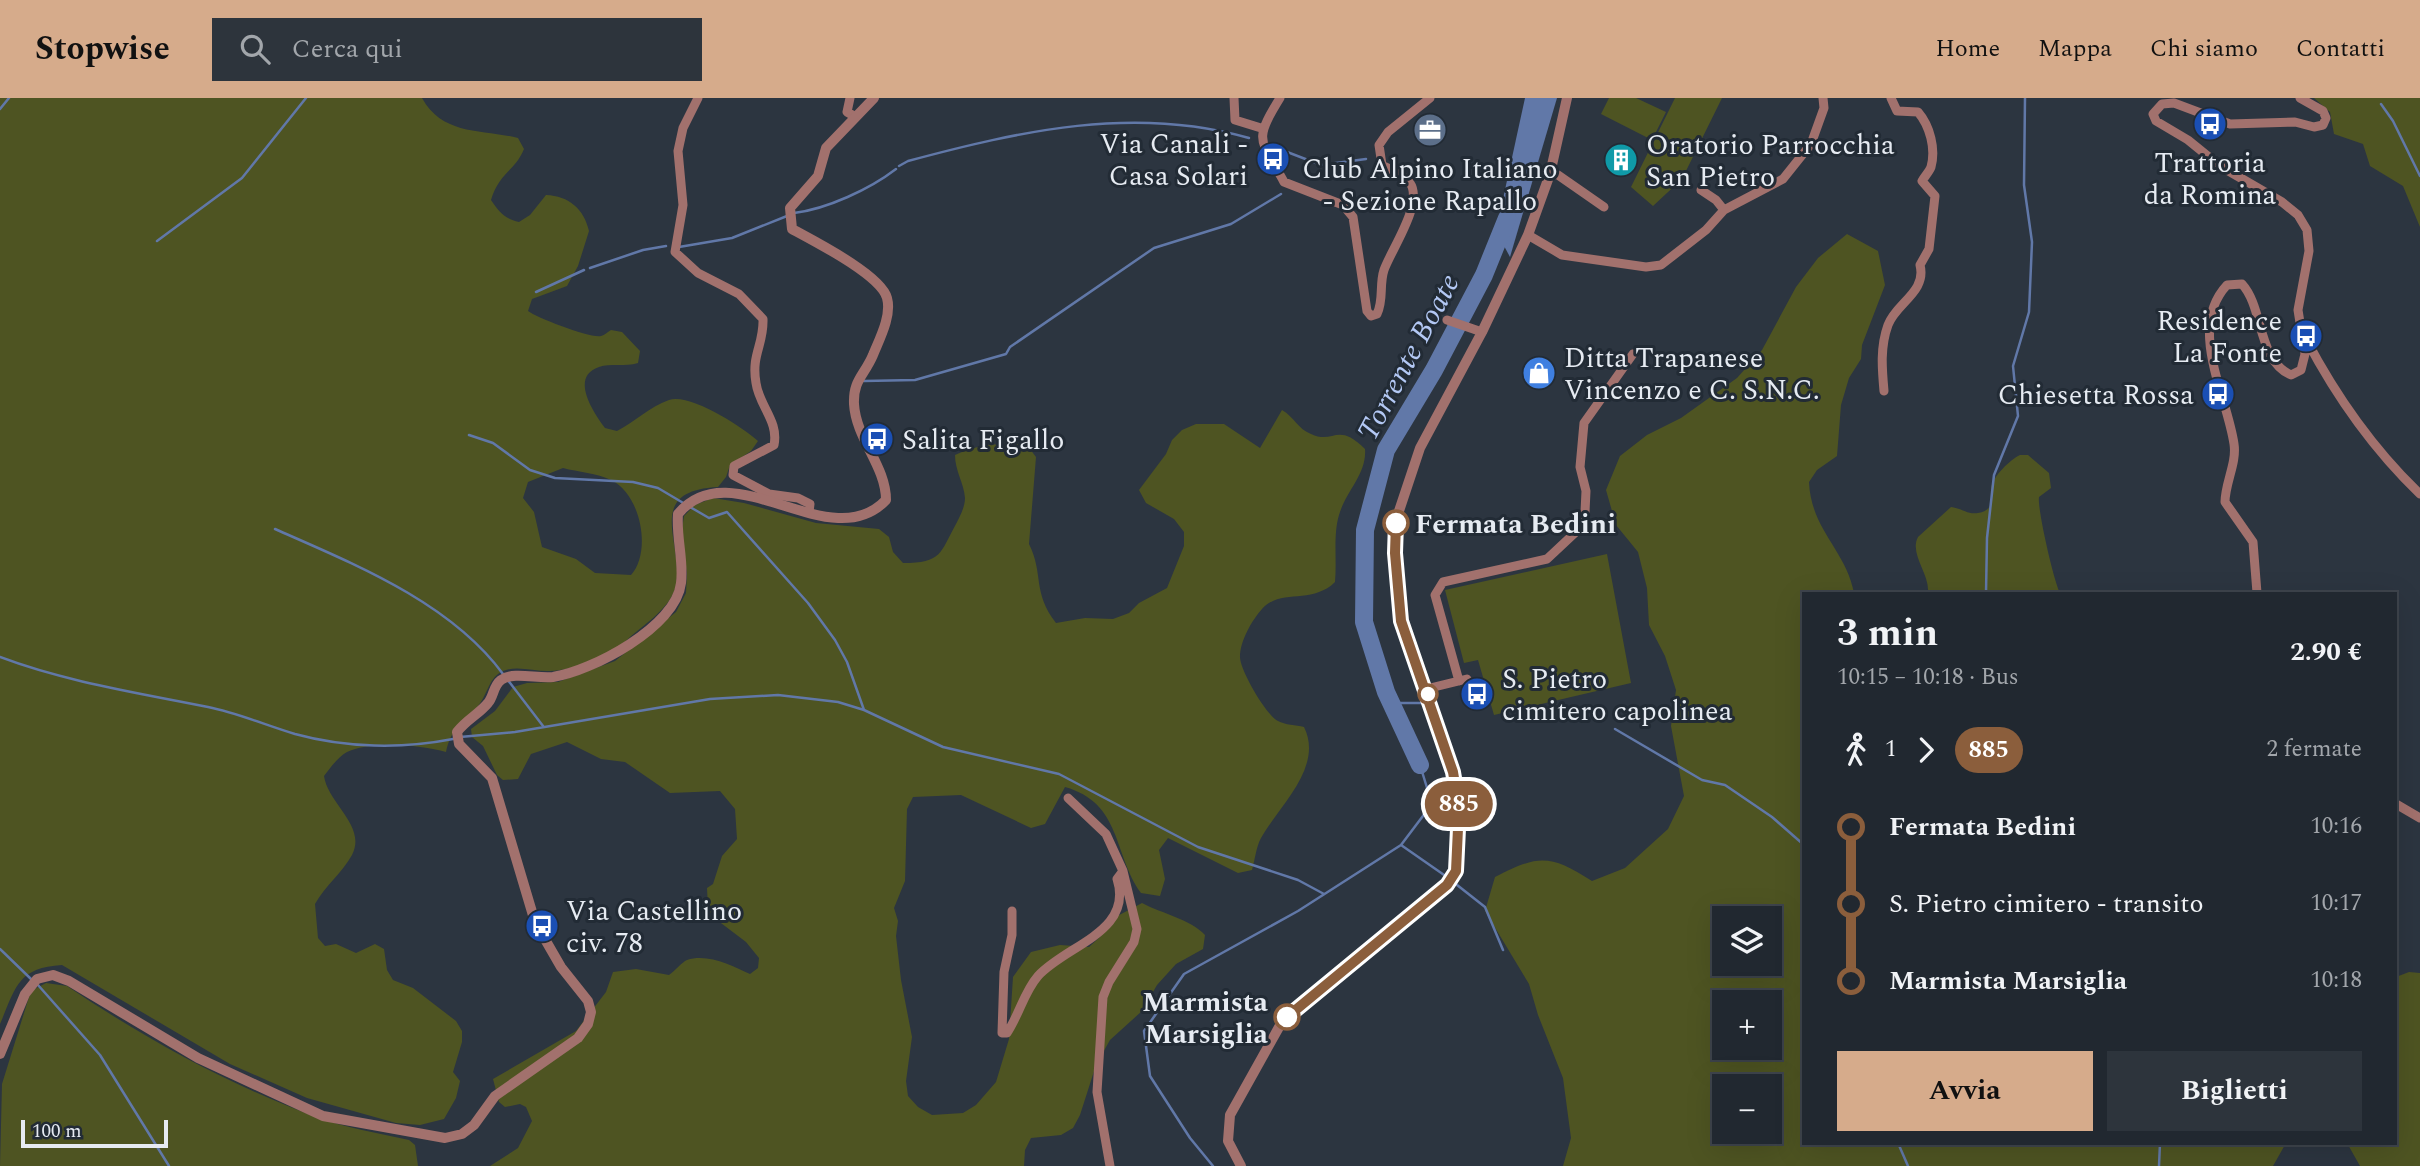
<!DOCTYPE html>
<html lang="it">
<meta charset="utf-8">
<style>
:root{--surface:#212830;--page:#2d343c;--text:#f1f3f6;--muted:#a2a6ab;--line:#3e444c;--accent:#d6ab8b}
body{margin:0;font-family:Spectral,serif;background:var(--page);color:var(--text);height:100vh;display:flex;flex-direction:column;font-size:26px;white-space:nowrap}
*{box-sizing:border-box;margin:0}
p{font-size:23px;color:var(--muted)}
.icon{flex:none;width:38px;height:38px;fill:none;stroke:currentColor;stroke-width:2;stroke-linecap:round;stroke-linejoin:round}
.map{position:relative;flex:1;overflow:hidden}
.side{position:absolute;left:1802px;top:494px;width:595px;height:553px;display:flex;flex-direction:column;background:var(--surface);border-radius:0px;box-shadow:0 7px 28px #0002,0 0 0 2px var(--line)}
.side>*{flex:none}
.badge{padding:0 14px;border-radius:23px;font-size:24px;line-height:46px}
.fabs{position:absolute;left:1712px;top:808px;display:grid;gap:14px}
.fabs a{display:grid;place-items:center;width:70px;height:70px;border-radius:0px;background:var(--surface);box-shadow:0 7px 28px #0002,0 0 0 2px var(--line);font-size:35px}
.scale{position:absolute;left:21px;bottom:18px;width:147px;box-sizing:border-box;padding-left:7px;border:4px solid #e6ebf2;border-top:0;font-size:19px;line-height:24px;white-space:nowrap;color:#e6ebf2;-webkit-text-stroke:5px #222b35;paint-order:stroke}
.map>.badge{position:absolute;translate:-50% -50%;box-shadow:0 0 0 4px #fff}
.legs{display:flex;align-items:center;gap:10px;height:77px;padding:0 35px;font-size:23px}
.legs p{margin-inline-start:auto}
.headline{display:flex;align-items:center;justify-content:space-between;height:119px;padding:0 35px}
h1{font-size:38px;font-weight:700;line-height:52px}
.primary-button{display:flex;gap:14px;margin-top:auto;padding:14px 35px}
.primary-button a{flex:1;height:80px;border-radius:0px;background:var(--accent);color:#111;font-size:28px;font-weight:700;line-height:80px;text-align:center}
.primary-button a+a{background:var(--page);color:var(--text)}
ul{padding:0 35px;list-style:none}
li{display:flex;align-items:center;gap:24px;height:77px;font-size:26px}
li i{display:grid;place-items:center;width:10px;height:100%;margin:0 9px;background:currentColor}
li i::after{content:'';width:18px;height:18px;margin:-9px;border:5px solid;border-radius:50%;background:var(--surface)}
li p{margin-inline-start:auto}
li:first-child i{background:linear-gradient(#0000 50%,currentColor 0)}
li:last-child i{background:linear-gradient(currentColor 50%,#0000 0)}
header{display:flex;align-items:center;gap:42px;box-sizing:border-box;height:98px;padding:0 35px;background:var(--accent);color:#111}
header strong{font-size:33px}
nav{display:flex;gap:38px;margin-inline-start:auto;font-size:24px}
.search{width:490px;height:63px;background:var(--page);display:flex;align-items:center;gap:18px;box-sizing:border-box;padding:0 24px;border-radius:0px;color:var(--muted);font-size:26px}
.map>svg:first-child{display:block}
.green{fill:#4e5422;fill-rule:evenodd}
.water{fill:#6178a8}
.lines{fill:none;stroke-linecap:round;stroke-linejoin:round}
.stream{stroke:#6178a8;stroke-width:2.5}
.river{stroke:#6178a8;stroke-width:18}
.minor{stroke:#a2716d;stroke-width:9}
.tertiary{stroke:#a2716d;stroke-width:10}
.line-1-casing{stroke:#fff;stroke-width:16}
.line-1{stroke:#8b5e3c;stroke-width:10}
.stop-1-dot{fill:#fff;stroke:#8b5e3c;stroke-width:3.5}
.labels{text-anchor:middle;stroke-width:6;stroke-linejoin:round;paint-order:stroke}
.poi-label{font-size:28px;fill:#e6ebf2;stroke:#222b35;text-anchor:start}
.stop-label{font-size:28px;font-weight:bold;fill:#e6ebf2;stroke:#222b35;text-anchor:start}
.water-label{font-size:30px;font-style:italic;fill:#b3c8f4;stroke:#222b35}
</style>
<header>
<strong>Stopwise</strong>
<div class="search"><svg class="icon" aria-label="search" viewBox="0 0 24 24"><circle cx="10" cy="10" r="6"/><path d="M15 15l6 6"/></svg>Cerca qui</div>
<nav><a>Home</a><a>Mappa</a><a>Chi siamo</a><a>Contatti</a></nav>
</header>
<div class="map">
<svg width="2420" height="1068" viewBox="0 0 2420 1068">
<rect width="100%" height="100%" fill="#2c3540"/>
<path class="green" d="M0,0H422C443,38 482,31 518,40L524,51C515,73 499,75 491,102C499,114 505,121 519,124L530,117L546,97C569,98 584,111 589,133L578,168L567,188L532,201L528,213C537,220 592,241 601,238C605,237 607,234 611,232L622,234L640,253L638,265C625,269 610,265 599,269C569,279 594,315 605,330L617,333C635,324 649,309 669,302C690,295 741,328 758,343L751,353L730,367L726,379L718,389C640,393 687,449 675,491C668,512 643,527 628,541C609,558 575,572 550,573C534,574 512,565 498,576C488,584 486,599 478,608C463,625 451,630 446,654C421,647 372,642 347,654C338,659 330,670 324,678C328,706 367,728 352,757C342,775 325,788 315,806L318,840L325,848L336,846L356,855L375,846L384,851L387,872L393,882L413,890L456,923L462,933V944L453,974L460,983L456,1000L444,1021L420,1027L396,1025L307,1000L230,966L62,867C17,870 16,889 0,926ZM563,370C578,374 597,375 611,382C641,396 652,454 631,477L595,475L576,461L542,449L534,414L523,400L528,384Z
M1609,0H1636L1666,14L1652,42L1601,16Z
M1675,0H1722L1682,81L1653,108L1631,89Z
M2314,0H2420V129L2403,88L2370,68L2363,46L2334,36L2330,14Z
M1847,136L1878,153L1885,187L1862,247L1861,261L1849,280L1841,307L1837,358L1817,372L1809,384C1811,432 1846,452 1854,495H1804V1045H2286L2273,1068H1563L1571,1040L1563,980L1538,917L1529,886L1485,813L1495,779C1539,756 1551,757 1592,783L1625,770L1668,731L1684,698L1671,628L1676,592L1665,558L1649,527L1647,490L1638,454L1616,427L1606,392L1620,358L1647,337L1681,320L1737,280L1762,252L1796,189L1818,160ZM1724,821H1769V866H1724ZM1724,905H1769V950H1724ZM1724,989H1769V1034H1724Z
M1282,312C1294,319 1298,331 1311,336C1334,347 1337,323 1365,351C1367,376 1346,393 1339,417C1333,437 1337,462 1335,484C1312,507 1280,490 1262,511C1252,522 1240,543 1240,559C1240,572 1266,617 1278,623C1285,627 1296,627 1304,629C1324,669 1279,708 1261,740C1256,749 1255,762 1252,772L1238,775L1168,740L1159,752L1165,781L1160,798L1141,795C1113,756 1122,705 1065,689L1045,726L1031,730L961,697L913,699L907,711L905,783L894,810L898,823L896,838L901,882L912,939L906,983L908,998L918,1009L932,1017L963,1015L976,1007L996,984L1009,941L1013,879L1031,854L1060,847L1089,849L1101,838L1106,824L1142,805C1163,816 1190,821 1205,837L1203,851L1176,866L1157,887L1142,913L1110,942L1096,967L1080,1017L1073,1030L1061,1037L1031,1040L1025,1052L1024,1068H490L518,1050L532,1023L526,1009L520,1006L505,1009L499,1004L493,981L576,933L606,894L613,874L636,871L669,877C675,873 682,864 687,862C708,855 732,868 750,876L758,870L759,860L746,844L713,819L708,810L707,790L713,786L722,758L737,741L735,711L720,693L670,695L625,664L601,661L567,644L531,656L518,681L503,682L497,677L483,648L472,639L471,631L495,613L513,589L527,585L558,584L615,563L676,514L686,495L687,475L681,438L684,418L695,407L713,400L744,405L816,425L879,431L889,439L893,454L903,465C942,465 940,455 956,426C960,418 965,409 965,400C964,385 955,373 955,357C978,346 1002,344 1027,347L1036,359L1029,446C1044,476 1032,494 1056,525L1085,520L1113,521L1129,515L1139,505L1167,490L1184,448V434L1174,421L1146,405L1139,392L1166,356L1172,342L1182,332L1196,326H1224L1260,350Z
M2020,357H2028L2049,375L2051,390L2039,399C2037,410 2054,484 2060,495H1928C1930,476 1909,456 1918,439L1951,409C1961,410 1968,417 1978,415C1995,412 1990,402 1991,390C1993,378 2010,362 2020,357Z
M1607,456L1631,585L1494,617L1478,562L1464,565L1445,492Z
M2409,874L2420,875V1068H2360L2347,1045H2396V879Z
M46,885L67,888C144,940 229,987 316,1019C346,1030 378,1035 409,1042L415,1047L418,1068H0L2,986L29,899L33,892Z"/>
<path class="water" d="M1525,0H1557L1510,159L1496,133Z"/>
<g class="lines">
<path class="stream" d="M2381,6L2393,23L2420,78
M0,11L9,0
M1269,47L1321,67L1366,61
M899,68L908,63C1020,33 1134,7 1249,40
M794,115C827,111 870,91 896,71
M157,143L242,80L306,0
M679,149L732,140L787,118
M590,170L643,152L666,148
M536,194L584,172
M864,283L915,282L1006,256L1010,249L1154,150L1231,126L1281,96
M469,337L493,345L530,372L555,380L633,384L658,390L685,406
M690,409L709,420L727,414L808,505L835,542L847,564L864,612
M275,431C354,466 450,504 503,576
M1986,495L1987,440L1994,377L2018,318L2013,268L2029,214L2032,144L2024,87L2025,0
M0,559C66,584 139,595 208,609C238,615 265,627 295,636C346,650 402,651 453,641
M507,581L543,628
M1391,605H1424
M1615,631L1702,682L1725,687L1772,719L1804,747
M460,639L515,634L710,601L778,597L838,604L864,612L943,649L1059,676L1198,749L1298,782L1324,796
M1401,747L1447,779
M1452,783L1485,809L1503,852
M0,851L31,881
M38,887L100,957L169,1068
M1898,1045L1908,1068
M1213,1068L1190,1040L1150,978L1144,933L1184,876L1298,813L1401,747L1432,706L1420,667
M2159,1068L2160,1045"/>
<path class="river" d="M1420,667L1386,594L1364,524L1365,432L1386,352L1434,272L1484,177L1507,120"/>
<path class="minor" d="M698,0L683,30L678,53L683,107L675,154L698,175L739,196L763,221C764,247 751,256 756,285C759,308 779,323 774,347L734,368L733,377L769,396L798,400L810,406L809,414
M850,0L847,14L854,18
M1234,0L1235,22L1261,30
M1280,0C1253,44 1260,40 1284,84L1343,107L1353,119L1367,213L1371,218L1377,216C1384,202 1379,187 1384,172C1391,152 1424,105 1410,85C1404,77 1391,72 1382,67L1379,47L1388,34L1430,0
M1550,76L1558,77L1604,109
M1701,92L1716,102L1724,112
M1528,137L1562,157L1646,169L1661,167L1706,132L1724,112L1783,81L1811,46L1824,10L1823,0
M1447,222L1482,234
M2306,241C2337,300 2372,350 2420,396
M1884,293C1882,271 1880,249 1888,227C1896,205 1927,194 1920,167L1929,151L1935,98L1922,83C1925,78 1929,74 1931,69C1936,51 1930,28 1918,14L1897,13L1891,0
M2257,495L2253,444L2225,404C2225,385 2237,365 2234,346C2227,297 2187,230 2227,187L2242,186C2264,210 2257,262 2291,277L2301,272L2305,256L2298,212L2309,153L2307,132L2298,117L2282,104L2220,68L2188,42L2156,23L2153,16L2162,6L2174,5L2230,26L2295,24L2314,29L2323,27L2326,20L2323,13L2300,0
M1459,583L1435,497L1443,484L1547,461L1578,432L1585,414L1586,393L1580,369L1584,325L1633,256
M1426,591L1467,581
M1068,700L1106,736L1123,773L1137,831L1134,844L1109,884L1103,899L1097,994L1110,1068
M2396,706L2420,720
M1012,813V837L1004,874L1002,935H1007C1019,917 1024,894 1038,878C1066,847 1134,834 1117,781L1123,773"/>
<path class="tertiary" d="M0,956L25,896L37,881L53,877L69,883L198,960L323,1018L445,1040L462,1036L474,1027L495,998L578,940L588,926L591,914L588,903L561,869L535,824L492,680L459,646L457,634C466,622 479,616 488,605C494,598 493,588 501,582C514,573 537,581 553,579C592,573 676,529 681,485C684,463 676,439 678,416C731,351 830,461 886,402C886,368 856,341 854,306C853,282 864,278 873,257C879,242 892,218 887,200C881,177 814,143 792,131L790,110L818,78L826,50L874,0
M1241,1068L1228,1043L1230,1017L1283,922L1447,787L1456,773L1459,710L1453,674L1401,523L1395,455L1397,419L1420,350L1482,234L1528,137L1550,76L1567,0"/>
</g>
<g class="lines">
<defs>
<path id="line-1" d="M1287,919L1447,787L1456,773L1459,709L1453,674L1401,523L1395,455L1396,425"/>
</defs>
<use href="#line-1" class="line-1-casing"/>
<use href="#line-1" class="line-1"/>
</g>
<defs>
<symbol id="bus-disc" viewBox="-11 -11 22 22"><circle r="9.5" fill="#1a4fb4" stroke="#222b35"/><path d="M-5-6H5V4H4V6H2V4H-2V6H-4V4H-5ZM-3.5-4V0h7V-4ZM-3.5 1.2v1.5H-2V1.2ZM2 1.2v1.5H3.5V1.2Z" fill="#fff"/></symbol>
<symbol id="office-disc" viewBox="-11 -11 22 22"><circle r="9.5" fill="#5c6f8a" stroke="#222b35"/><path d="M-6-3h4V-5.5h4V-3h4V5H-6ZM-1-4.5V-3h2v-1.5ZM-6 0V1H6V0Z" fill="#fff"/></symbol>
<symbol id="building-disc" viewBox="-11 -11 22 22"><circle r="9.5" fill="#0f9aa8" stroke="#222b35"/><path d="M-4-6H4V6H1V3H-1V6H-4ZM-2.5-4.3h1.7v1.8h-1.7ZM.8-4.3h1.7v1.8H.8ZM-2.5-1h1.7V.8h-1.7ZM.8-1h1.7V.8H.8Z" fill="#fff"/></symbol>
<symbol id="shop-disc" viewBox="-11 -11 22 22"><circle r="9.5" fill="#3f7fe0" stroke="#222b35"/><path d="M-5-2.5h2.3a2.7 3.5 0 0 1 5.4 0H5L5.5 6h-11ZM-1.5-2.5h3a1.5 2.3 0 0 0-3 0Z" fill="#fff"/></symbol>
</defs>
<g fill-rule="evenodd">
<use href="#bus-disc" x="2191" y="7" width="38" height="38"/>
<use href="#office-disc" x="1411" y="13" width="38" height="38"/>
<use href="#bus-disc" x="1254" y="42" width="38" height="38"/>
<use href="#building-disc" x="1602" y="43" width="38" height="38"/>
<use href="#bus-disc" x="2287" y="219" width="38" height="38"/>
<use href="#shop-disc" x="1520" y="256" width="38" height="38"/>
<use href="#bus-disc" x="2199" y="277" width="38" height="38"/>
<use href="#bus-disc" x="858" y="322" width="38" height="38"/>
<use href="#bus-disc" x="1458" y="577" width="38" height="38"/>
<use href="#bus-disc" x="523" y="809" width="38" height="38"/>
</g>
<g class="stop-1-dot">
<circle cx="1396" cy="425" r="12"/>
<circle cx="1428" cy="596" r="9"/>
<circle cx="1287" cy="919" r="12"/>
</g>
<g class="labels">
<g class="poi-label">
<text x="1248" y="55" text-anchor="end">Via Canali -<tspan x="1248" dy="32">Casa Solari</tspan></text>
<text x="1646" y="56">Oratorio Parrocchia<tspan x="1646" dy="32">San Pietro</tspan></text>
<text x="2210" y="74" text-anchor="middle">Trattoria<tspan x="2210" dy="32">da Romina</tspan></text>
<text x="1430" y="80" text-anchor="middle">Club Alpino Italiano<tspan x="1430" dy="32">- Sezione Rapallo</tspan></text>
<text x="2282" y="232" text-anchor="end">Residence<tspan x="2282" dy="32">La Fonte</tspan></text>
<text x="1564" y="269">Ditta Trapanese<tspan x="1564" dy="32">Vincenzo e C. S.N.C.</tspan></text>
<text x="2194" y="306" text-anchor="end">Chiesetta Rossa</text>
<text x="902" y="351">Salita Figallo</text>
<text x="1502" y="590">S. Pietro<tspan x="1502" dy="32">cimitero capolinea</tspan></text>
<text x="566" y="822">Via Castellino<tspan x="566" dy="32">civ. 78</tspan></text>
</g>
<g class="stop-label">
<text x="1415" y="435">Fermata Bedini</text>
<text x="1268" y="913" text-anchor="end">Marmista<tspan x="1268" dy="32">Marsiglia</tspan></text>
</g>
<g class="water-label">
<text transform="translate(1408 259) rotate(-62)" y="10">Torrente Boate</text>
</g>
</g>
</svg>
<div class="fabs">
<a><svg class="icon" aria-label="layers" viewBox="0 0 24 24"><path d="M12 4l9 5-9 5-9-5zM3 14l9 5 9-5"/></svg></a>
<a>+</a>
<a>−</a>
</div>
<div class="scale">100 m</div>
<b class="badge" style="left:1459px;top:706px;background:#8b5e3c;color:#fff">885</b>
<section class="side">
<div class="headline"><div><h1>3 min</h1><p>10:15 – 10:18 · Bus</p></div><b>2.90 €</b></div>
<div class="legs"><svg class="icon" aria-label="walk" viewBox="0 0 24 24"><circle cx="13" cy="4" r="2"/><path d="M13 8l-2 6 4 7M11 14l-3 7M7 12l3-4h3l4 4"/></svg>1<svg class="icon" aria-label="forward" viewBox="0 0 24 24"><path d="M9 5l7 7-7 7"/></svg><b class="badge" style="background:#8b5e3c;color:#fff">885</b><p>2 fermate</p></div>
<ul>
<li><i style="color:#8b5e3c"></i><b>Fermata Bedini</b><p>10:16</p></li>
<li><i style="color:#8b5e3c"></i><span>S. Pietro cimitero - transito</span><p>10:17</p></li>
<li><i style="color:#8b5e3c"></i><b>Marmista Marsiglia</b><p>10:18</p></li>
</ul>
<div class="primary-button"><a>Avvia</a><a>Biglietti</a></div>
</section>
</div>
